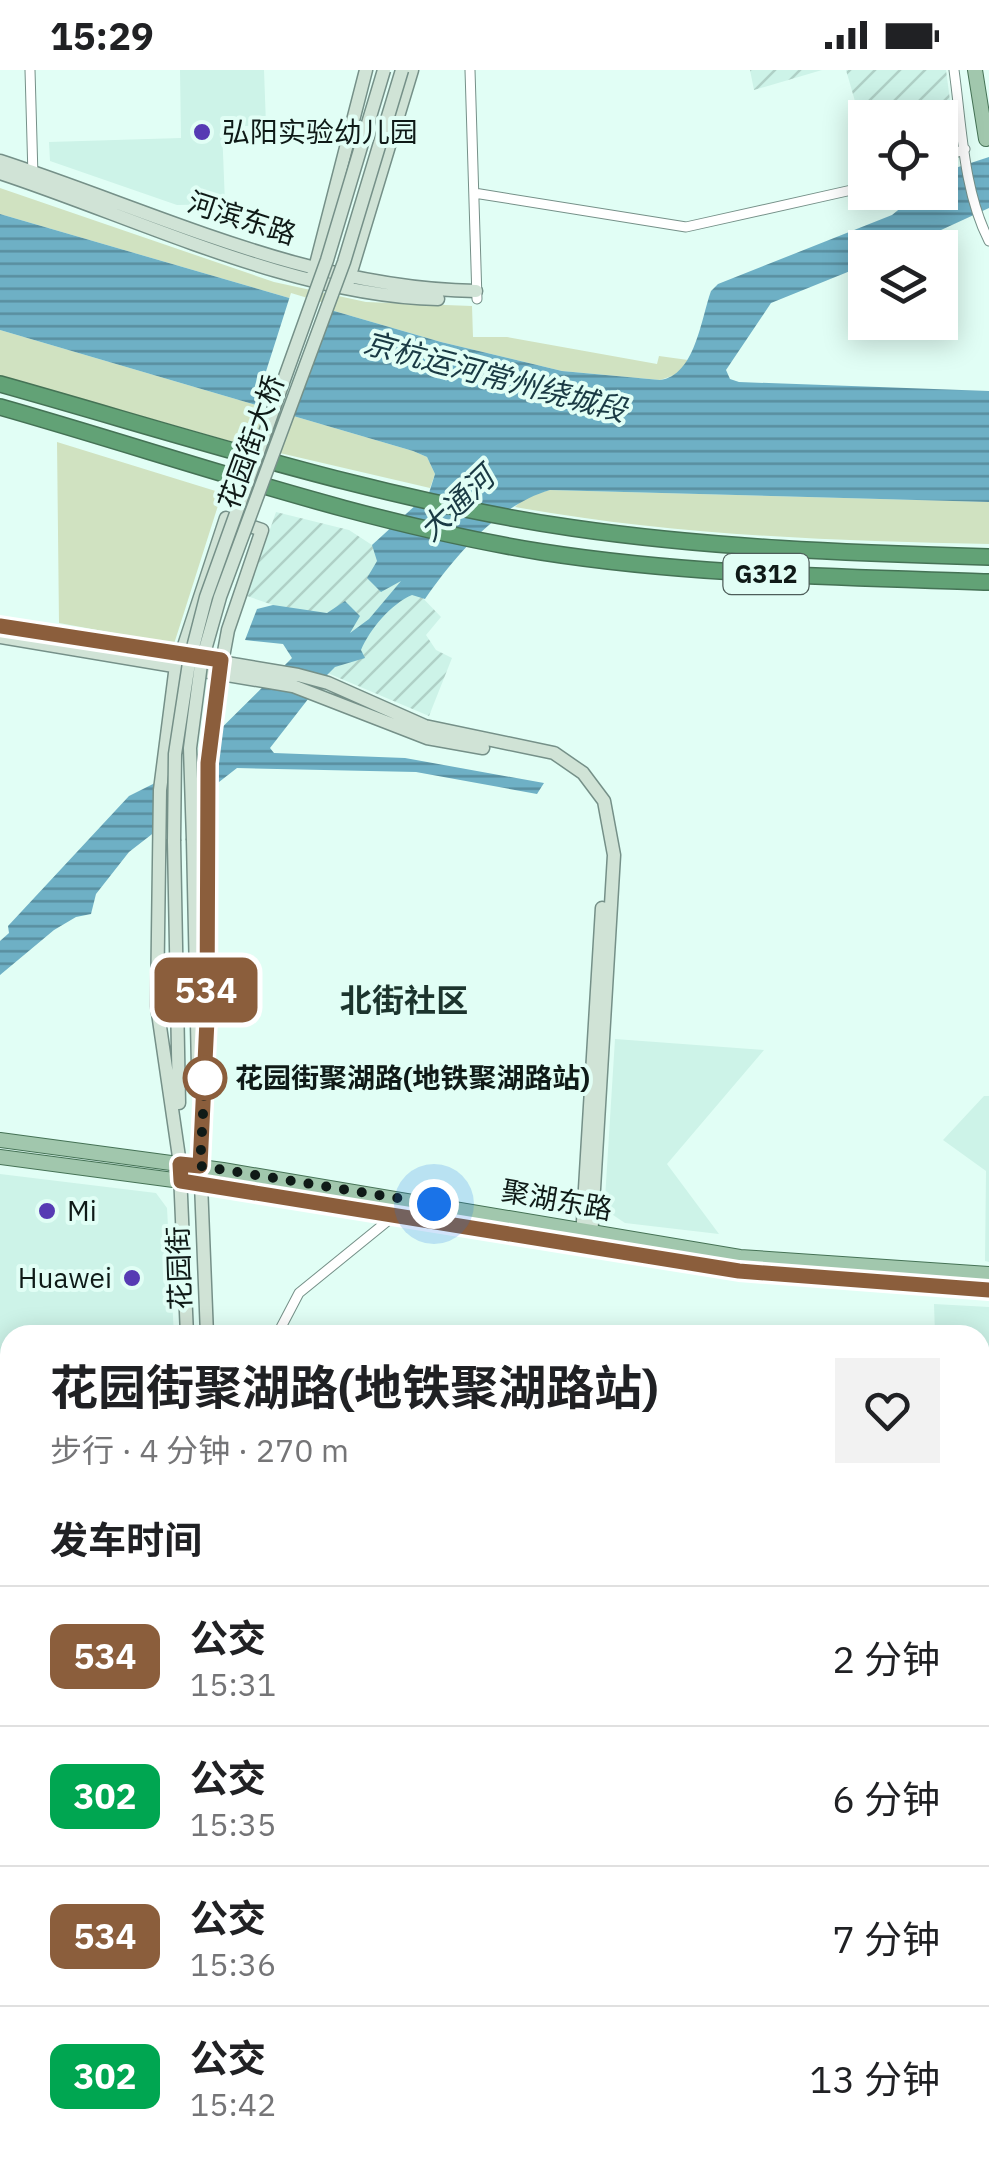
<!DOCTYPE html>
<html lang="zh">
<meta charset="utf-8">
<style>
:root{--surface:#fff;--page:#f2f2f2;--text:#202124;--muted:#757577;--line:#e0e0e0}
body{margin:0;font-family:"IBM Plex Sans","Noto Sans SC",sans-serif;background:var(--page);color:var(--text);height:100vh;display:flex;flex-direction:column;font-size:38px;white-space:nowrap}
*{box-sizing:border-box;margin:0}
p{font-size:32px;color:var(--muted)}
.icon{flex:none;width:55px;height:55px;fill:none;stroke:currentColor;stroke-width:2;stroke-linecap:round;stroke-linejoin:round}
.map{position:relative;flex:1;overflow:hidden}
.drawer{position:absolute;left:0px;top:1255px;width:990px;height:840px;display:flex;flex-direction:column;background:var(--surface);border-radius:30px 30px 0 0;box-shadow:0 5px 25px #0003}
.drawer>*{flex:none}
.badge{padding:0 20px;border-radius:15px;font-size:35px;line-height:65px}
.fabs{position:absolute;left:848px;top:30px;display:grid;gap:20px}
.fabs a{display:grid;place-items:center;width:110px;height:110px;border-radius:0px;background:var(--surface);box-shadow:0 5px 25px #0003;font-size:50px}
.you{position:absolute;width:50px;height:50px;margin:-25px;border:8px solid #fff;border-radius:50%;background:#1a73e8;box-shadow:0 0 0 15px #1a73e833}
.map>.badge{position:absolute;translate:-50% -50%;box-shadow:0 0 0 5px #fff}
h2{padding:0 50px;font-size:38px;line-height:90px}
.round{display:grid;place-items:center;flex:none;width:105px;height:105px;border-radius:0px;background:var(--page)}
.overview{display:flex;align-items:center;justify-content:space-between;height:170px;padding:0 50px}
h1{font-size:48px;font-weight:700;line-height:75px}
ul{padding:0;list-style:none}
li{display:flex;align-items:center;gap:30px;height:140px;padding:0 50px;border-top:2px solid var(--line)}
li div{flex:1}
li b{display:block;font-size:38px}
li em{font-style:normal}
li .badge{min-width:110px;font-weight:700;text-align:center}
.status{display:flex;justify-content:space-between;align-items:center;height:70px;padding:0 50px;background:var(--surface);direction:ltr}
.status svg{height:28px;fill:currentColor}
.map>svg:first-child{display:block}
.built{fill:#cdf3e8}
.industrial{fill:url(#industrial-furrows)}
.green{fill:#d0e2c1}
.water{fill:url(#water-rules)}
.pier{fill:#e1fef5}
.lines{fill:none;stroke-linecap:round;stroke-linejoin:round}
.street-casing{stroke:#759088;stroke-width:11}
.secondary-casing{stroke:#759088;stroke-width:15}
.primary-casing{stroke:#457255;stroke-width:16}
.highway-casing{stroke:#457255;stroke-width:18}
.street{stroke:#fff;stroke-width:9}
.secondary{stroke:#d0e3d6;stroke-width:12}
.primary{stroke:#a1c7ad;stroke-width:14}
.highway{stroke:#62a276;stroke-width:15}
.secondary-bridge-casing{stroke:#759088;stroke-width:15;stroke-linecap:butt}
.secondary-bridge{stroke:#d0e3d6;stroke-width:12}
.line-casing{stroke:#fff;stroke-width:22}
.line{stroke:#8b5e3c;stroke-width:15}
.walk{stroke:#0f1a17;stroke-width:10;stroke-dasharray:0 18}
.poi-dot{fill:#563bb3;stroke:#e1fef5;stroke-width:4}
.stop-dot{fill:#fff;stroke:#8b5e3c;stroke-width:5}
.labels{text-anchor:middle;stroke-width:8;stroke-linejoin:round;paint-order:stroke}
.shield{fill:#e1fef5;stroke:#4e5e5a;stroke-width:2.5}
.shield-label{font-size:25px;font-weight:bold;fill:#0f1a17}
.poi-label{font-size:28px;fill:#0f1a17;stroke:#e1fef5;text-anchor:start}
.street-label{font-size:28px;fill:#0f1a17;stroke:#e1fef5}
.stop-label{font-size:28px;font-weight:bold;fill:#0f1a17;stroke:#e1fef5;text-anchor:start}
.water-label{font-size:30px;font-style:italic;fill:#1a3a44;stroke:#e1fef5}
.quarter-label{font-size:32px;font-weight:bold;fill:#1c342d;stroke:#e1fef5}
</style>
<div class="status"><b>15:29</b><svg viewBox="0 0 49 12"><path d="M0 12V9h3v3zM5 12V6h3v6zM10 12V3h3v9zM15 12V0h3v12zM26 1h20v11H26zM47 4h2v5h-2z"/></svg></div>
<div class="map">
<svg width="989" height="2095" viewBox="0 0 989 2095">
<defs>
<pattern id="industrial-furrows" width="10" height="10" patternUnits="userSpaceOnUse" patternTransform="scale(2.5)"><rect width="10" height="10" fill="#cdf3e8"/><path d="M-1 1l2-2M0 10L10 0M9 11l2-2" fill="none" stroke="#afd0c6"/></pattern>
<pattern id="water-rules" width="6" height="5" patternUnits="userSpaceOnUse" patternTransform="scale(2.5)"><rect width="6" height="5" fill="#6eb0c5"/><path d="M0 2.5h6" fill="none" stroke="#598e9f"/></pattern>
</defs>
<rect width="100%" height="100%" fill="#e1fef5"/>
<path class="built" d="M180,0H264L266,55L222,57L225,134L177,135L50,91L49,72L181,68Z
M615,969L764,980L667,1094L719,1164L625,1153L613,1145L605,1129Z
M984,1026H989V1192L985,1191L986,1101L943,1070Z
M0,1104L156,1123L167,1138L174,1265H10V1346L0,1322Z
M934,1234L989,1237V1552L980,1551V1265H935Z
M980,1587L989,1588V1655H980Z
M989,1895V1961L980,1962V1904Z
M0,1931L10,1950V1976L3,1980L10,1995L7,2027L0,2025Z
M989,2001V2095H882L881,2085H980V2002Z
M22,2085H77L79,2095H25Z
M446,2085H528L527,2095H384Z"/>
<path class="industrial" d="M750,0H822L754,20Z
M846,0H946L956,76L940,83V48H865V66Z
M276,442L349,460L372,475L441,547L426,565L436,580L452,588L429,646L292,588L273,535L247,526Z"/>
<path class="green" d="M0,118L274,212L366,232L472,236L473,267H507L657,294L659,286L688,290L678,304L660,310L562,301L441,272L0,144Z
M0,260L413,381L427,387L435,404L430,418L237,373L0,306Z
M57,372L222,423L174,574L59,553Z
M550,420L989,432V474C830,471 671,465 515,437L525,427Z"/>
<path class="water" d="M989,87V138L904,177L865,178V195L771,233L726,300L730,309L739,312L989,321V432L550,420C498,435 455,486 425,529L412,525C391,534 370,559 361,580L365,588L335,597L326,606L270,678L274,683L405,688L544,713L537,724L416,702L237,698L129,782L96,824L91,844L76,847L54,860L0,905V871L9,863L8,856L129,726L177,702L292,588L283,574L245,570L257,539L273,535L327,543L345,531L360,546L350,563L369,549L401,511L381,522L367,508L377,491L372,475L429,423L435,404L427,387L413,381L0,260V144L441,272L562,301L660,310C695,306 701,249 711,221L718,214L892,145L919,123L940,122V103Z
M0,1790L10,1804V1858L0,1842Z"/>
<path class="pier" d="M291,223L331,235L292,350L254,339Z
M203,669L198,737L157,767L161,704Z"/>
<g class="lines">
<defs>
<path id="street" d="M30,0L33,106
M470,0L477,229
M954,0C962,57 963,120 989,171
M940,89L965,79
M474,123L686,157L865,117
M277,1265L299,1223L395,1145
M0,1530L4,1495
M0,1754L10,1771
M0,1869L10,1885
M82,2085L84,2095
M534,2095L535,2085"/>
<path id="secondary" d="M0,91C156,142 310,219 476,221
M0,103C134,147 297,227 438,229
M313,206L366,0
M347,215L412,0
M0,555L298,605L328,613L425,656L554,683L583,703L604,731L614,785L591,1169
M0,567L293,616L427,668L483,678
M193,770L198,998
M174,771L179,1033
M200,1088L207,1265
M180,1094L157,936L160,720L175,603L226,448L262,460L228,560L211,652L207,950L200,1096
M180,1103L187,1265
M582,1168L602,838
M0,1487L10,1488
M0,1498L10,1500
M980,1562H989"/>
<path id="primary" d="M975,0L986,69
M0,1070L223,1100L740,1187L989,1204
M0,1087L181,1111
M201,1114L739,1201L989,1220
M980,1973L989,1971
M980,1986L989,1985
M188,2095L258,2085
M274,2095L336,2085"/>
<path id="highway" d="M0,314C189,367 379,430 573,458C711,478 850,483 989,487
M0,337C180,388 356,452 542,482C689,505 841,507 989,512"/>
</defs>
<use href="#street" class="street-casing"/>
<use href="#secondary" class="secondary-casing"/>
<use href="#primary" class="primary-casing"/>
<use href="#highway" class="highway-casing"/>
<use href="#street" class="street"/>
<use href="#secondary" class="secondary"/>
<use href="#primary" class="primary"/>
<use href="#highway" class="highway"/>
<defs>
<path id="secondary-bridge" d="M193,770L190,678L201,594L220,527L344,192L402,0
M174,771L175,684L189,593L206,527L327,190L384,0"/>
</defs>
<use href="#secondary-bridge" class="secondary-bridge-casing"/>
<use href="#secondary-bridge" class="secondary-bridge"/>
</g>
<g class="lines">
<defs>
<path id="line" d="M0,556L221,590L208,693L207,950L200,1096L180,1094L181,1111L739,1201L989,1220"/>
</defs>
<use href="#line" class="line-casing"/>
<use href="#line" class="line"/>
<path class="walk" d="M205,1008L200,1096L434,1134"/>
</g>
<g class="poi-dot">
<circle cx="202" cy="62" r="10"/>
<circle cx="47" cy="1141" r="10"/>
<circle cx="132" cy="1208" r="10"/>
</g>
<circle class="stop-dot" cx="205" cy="1008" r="20"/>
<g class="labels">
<rect class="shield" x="723.5" y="484" width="85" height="40" rx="8"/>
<g class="shield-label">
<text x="766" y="513">G312</text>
</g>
<g class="poi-label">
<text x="222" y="72">弘阳实验幼儿园</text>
<text x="67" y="1151">Mi</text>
<text x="112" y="1218" text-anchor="end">Huawei</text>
</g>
<g class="street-label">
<text transform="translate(242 148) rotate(18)" y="10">河滨东路</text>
<text transform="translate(251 372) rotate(-70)" y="10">花园街大桥</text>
<text transform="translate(557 1130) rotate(10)" y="10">聚湖东路</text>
<text transform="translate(179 1198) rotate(-92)" y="10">花园街</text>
</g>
<g class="stop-label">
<text x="235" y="1018">花园街聚湖路(地铁聚湖路站)</text>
</g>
<g class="water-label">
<text transform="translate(495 307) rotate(15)" y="10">京杭运河常州绕城段</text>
<text transform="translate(457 434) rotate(-44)" y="10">大通河</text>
</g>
<g class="quarter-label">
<text x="404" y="942">北街社区</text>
</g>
</g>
</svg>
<div class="fabs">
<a><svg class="icon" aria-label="locate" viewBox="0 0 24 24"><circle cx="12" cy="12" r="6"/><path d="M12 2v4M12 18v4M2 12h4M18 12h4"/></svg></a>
<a><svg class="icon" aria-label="layers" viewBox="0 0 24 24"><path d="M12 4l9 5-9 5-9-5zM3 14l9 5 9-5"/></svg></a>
</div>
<div class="you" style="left:434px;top:1134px"></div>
<b class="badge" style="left:206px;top:920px;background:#8b5e3c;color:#fff">534</b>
<section class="drawer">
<div class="overview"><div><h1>花园街聚湖路(地铁聚湖路站)</h1><p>步行 · 4 分钟 · 270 m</p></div><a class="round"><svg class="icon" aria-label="heart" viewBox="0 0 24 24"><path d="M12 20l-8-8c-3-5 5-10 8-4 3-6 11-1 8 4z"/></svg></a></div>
<h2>发车时间</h2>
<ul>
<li><span class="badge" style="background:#8b5e3c;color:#fff">534</span><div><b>公交</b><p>15:31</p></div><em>2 分钟</em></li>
<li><span class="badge" style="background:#00a651;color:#fff">302</span><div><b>公交</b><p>15:35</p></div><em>6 分钟</em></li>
<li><span class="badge" style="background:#8b5e3c;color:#fff">534</span><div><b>公交</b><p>15:36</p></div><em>7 分钟</em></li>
<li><span class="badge" style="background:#00a651;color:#fff">302</span><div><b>公交</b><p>15:42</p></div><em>13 分钟</em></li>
</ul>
</section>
</div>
